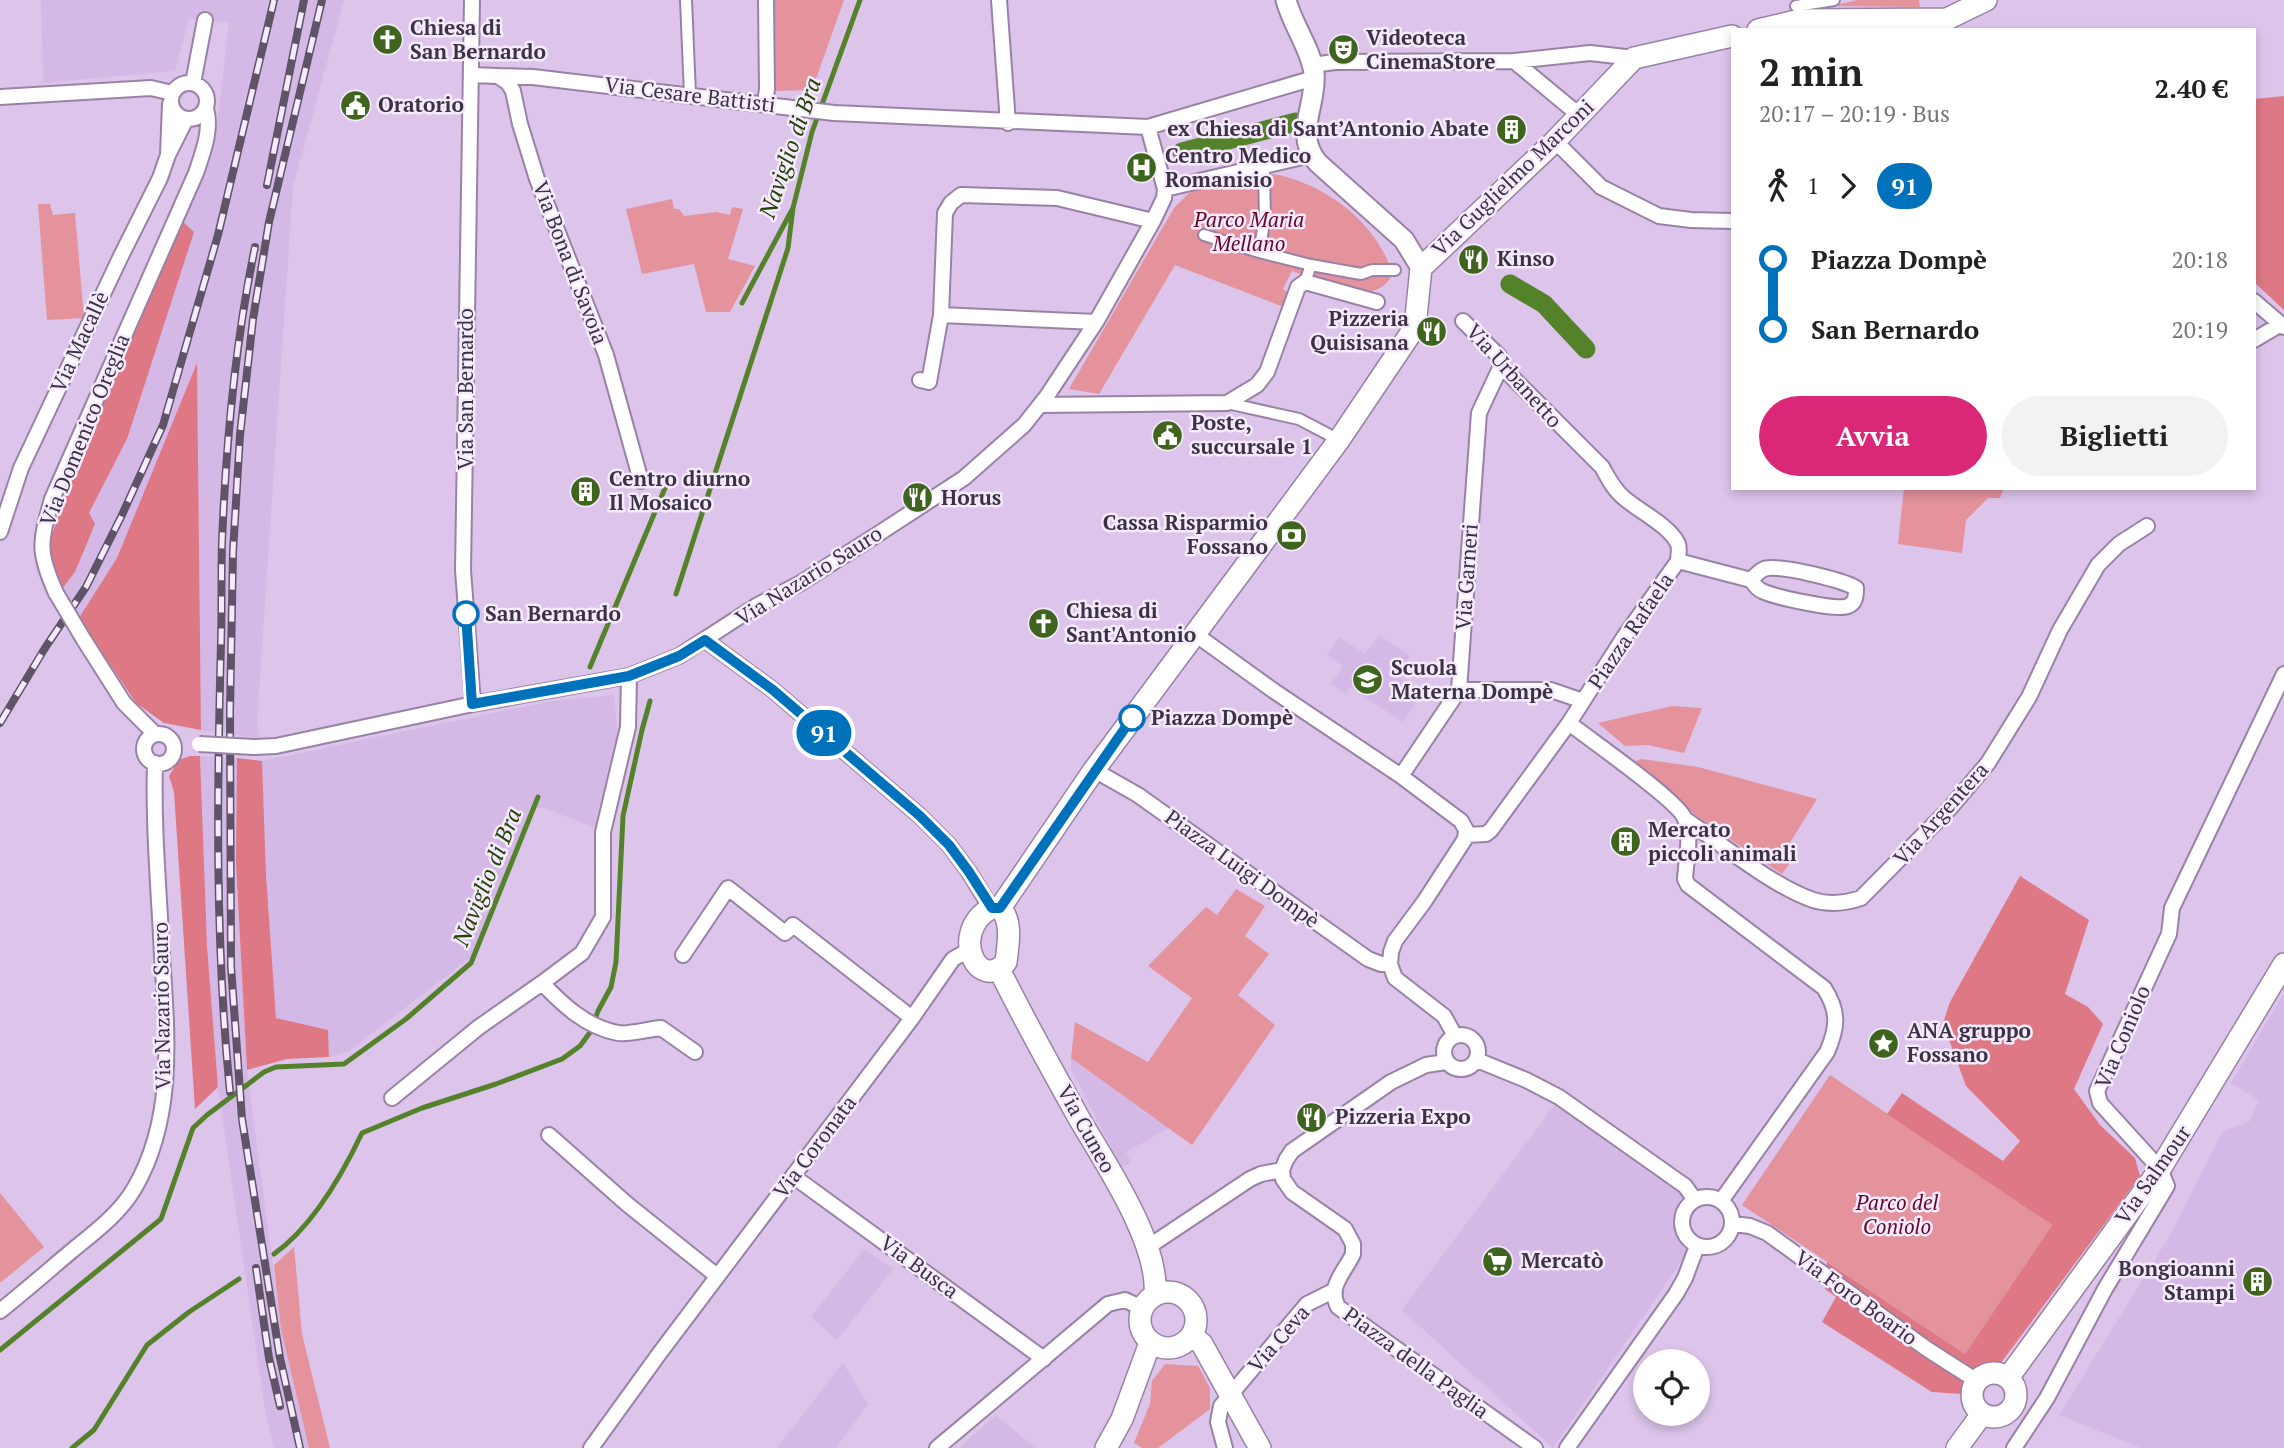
<!DOCTYPE html>
<html lang="it">
<meta charset="utf-8">
<style>
:root{--surface:#fff;--page:#f2f2f2;--text:#222;--muted:#767676;--accent:#db2777}
body{margin:0;font-family:"PT Serif",serif;background:var(--page);color:var(--text);height:100vh;display:flex;flex-direction:column;font-size:26px;white-space:nowrap}
*{box-sizing:border-box;margin:0}
p{font-size:23px;color:var(--muted)}
.icon{flex:none;width:38px;height:38px;fill:none;stroke:currentColor;stroke-width:2;stroke-linecap:round;stroke-linejoin:round}
.map{position:relative;flex:1;overflow:hidden}
.side{position:absolute;left:1731px;top:28px;width:525px;height:462px;display:flex;flex-direction:column;background:var(--surface);border-radius:0px;box-shadow:0 4px 10px #0003}
.side>*{flex:none}
.badge{padding:0 14px;border-radius:23px;font-size:24px;line-height:46px}
.controls{position:absolute;left:1633px;top:1349px;display:grid;gap:14px}
.controls a{display:grid;place-items:center;width:77px;height:77px;border-radius:50%;background:var(--surface);box-shadow:0 4px 10px #0003;font-size:35px}
.map>.badge{position:absolute;translate:-50% -50%;box-shadow:0 0 0 4px #fff}
.legs{display:flex;align-items:center;gap:10px;height:77px;padding:0 28px;font-size:23px}
.legs p{margin-inline-start:auto}
.summary{display:flex;align-items:center;justify-content:space-between;height:119px;padding:0 28px}
h1{font-size:38px;font-weight:700;line-height:52px}
.primary-button{display:flex;gap:14px;margin-top:auto;padding:14px 28px}
.primary-button a{flex:1;height:80px;border-radius:42px;background:var(--accent);color:#fff;font-size:28px;font-weight:700;line-height:80px;text-align:center}
.primary-button a+a{background:var(--page);color:var(--text)}
ul{padding:0 28px;list-style:none}
li{display:flex;align-items:center;gap:24px;height:70px;font-size:26px}
li i{display:grid;place-items:center;width:10px;height:100%;margin:0 9px;background:currentColor}
li i::after{content:'';width:18px;height:18px;margin:-9px;border:5px solid;border-radius:50%;background:var(--surface)}
li p{margin-inline-start:auto}
li:first-child i{background:linear-gradient(#0000 50%,currentColor 0)}
li:last-child i{background:linear-gradient(currentColor 50%,#0000 0)}
.map>svg:first-child{display:block}
.built{fill:#d4b8e5}
.green{fill:#e4929b}
.forest{fill:#de7885}
.lines{fill:none;stroke-linecap:round;stroke-linejoin:round}
.stream{stroke:#54822b;stroke-width:5}
.canal{stroke:#54822b;stroke-width:19}
.pedestrian-casing{stroke:#9982a6;stroke-width:14}
.minor-casing{stroke:#9982a6;stroke-width:18}
.tertiary-casing{stroke:#9982a6;stroke-width:23}
.secondary-casing{stroke:#9982a6;stroke-width:24}
.pedestrian{stroke:#fff;stroke-width:10}
.minor{stroke:#fff;stroke-width:14}
.tertiary{stroke:#fff;stroke-width:19}
.secondary{stroke:#fff;stroke-width:21}
.rail-casing{stroke:#605367;stroke-width:8}
.rail{stroke:#f6eafe;stroke-width:5;stroke-dasharray:16;stroke-linecap:butt}
.minor-bridge-casing{stroke:#9982a6;stroke-width:18;stroke-linecap:butt}
.minor-bridge{stroke:#fff;stroke-width:14}
.line-1-casing{stroke:#fff;stroke-width:16}
.line-1{stroke:#0072bc;stroke-width:10}
.stop-1-dot{fill:#fff;stroke:#0072bc;stroke-width:3.5}
.labels{text-anchor:middle;stroke-width:5;stroke-linejoin:round;paint-order:stroke}
.poi-label{font-size:21px;font-weight:bold;fill:#3c3342;stroke:#f6eafe;text-anchor:start}
.street-label{font-size:21px;fill:#3c3342;stroke:#f6eafe}
.park-label{font-size:21px;font-style:italic;fill:#670723;stroke:#f6eafe}
.stop-label{font-size:21px;font-weight:bold;fill:#3c3342;stroke:#f6eafe;text-anchor:start}
.water-label{font-size:23px;font-style:italic;fill:#244303;stroke:#f6eafe}
</style>
<div class="map">
<svg width="2284" height="1448" viewBox="0 0 2284 1448">
<rect width="100%" height="100%" fill="#dcc4ea"/>
<path class="built" d="M41,0H344L293,187L257,721L259,738L201,730L197,365L117,558L79,618L61,590L75,572L95,525L89,514L127,439L181,220L209,154L217,124L229,23L189,18L175,71L43,83Z
M1379,635L1410,656L1397,676L1422,693L1403,722L1350,687L1345,694L1331,684L1343,666L1327,655L1339,637L1365,654Z
M614,695L618,738L594,827L544,808H534L475,954L349,1051L329,1057L328,1030L276,1019L266,875L262,761L546,702Z
M200,756L237,758L236,863L247,1070L281,1329L309,1448H274L265,1410L218,1087L207,946Z
M2284,993V1448H2141L2059,1415L2169,1237L2223,1131L2249,1122L2259,1100L2231,1083Z
M1071,1058L1169,1128L1126,1152L1131,1162L1122,1168L1071,1069Z
M1556,1103L1680,1191L1689,1250L1553,1448L1402,1310Z
M864,1249L893,1269L837,1340L811,1317Z
M843,1363L868,1404L836,1448H777Z
M996,1415L1035,1448H959Z"/>
<path class="green" d="M772,0H844L812,90L773,91Z
M1858,0H1919L1920,7L1830,6Z
M1246,173C1257,174 1269,173 1279,175C1330,187 1378,225 1393,275C1388,281 1384,287 1376,290C1358,296 1310,278 1292,271L1283,289L1290,295L1286,308L1175,265L1099,394L1069,389L1174,208L1189,193Z
M672,199L674,209H679L684,216L716,212L730,215L732,207L743,209L728,259L755,266L730,312H706L694,264L642,274L626,209Z
M38,204H50L53,215L75,213L84,318L47,320Z
M1904,488H2004L2000,498H1988L1966,520L1962,553L1898,544Z
M1672,706L1702,708L1684,753L1648,745L1625,746L1598,723Z
M1642,759L1698,767L1817,799L1783,854L1792,860L1782,874L1700,819L1635,761Z
M1236,889L1265,906L1245,936L1269,954L1238,995L1275,1025L1192,1145L1071,1058L1075,1022L1148,1062L1192,998L1148,966L1206,907L1217,915Z
M1830,1075L2052,1225L1965,1354L1742,1205Z
M0,1193L44,1247L0,1283Z
M294,1247L302,1334L330,1448H309L281,1329L274,1265Z
M1165,1364L1198,1366L1210,1388V1409L1158,1448H1142L1134,1443L1150,1404L1152,1381Z"/>
<path class="forest" d="M2284,96V310L2254,282V99Z
M181,220L194,232L127,439L89,513L95,524L75,572L61,590L46,550L87,441Z
M197,363L201,730L164,723L136,703L79,618L117,558Z
M190,756H200L207,946L218,1087L195,1109L174,792L169,776L179,760Z
M237,758L262,761L266,875L276,1018L328,1030L329,1057L287,1059L247,1070L236,863Z
M2020,876L2089,920L2065,994L2088,1007L2103,1024L2074,1089L2100,1125L2135,1158L2140,1176L1977,1395L1932,1392L1822,1322L1836,1297L1825,1289L1827,1262L1965,1354L2052,1225L1887,1114L1902,1093L2003,1161L2020,1141L1966,1086L1943,1023L1950,1002Z"/>
<g class="lines">
<path class="stream" d="M742,303L793,208L812,132L860,0
M676,594L788,248L793,208
M590,667L665,488
M274,1254C312,1227 342,1175 362,1133L422,1108L496,1084L562,1059L580,1046L591,1031L598,1011L611,987L616,962L623,816L642,730L650,701
M0,1350L161,1219L193,1128L207,1115L264,1072L276,1067L344,1064L406,1019L471,963L538,797
M72,1448L94,1430L147,1345L189,1312L239,1279"/>
<path class="canal" d="M1182,152L1296,122
M1510,284L1544,304L1586,349"/>
<defs>
<path id="pedestrian" d="M686,0L690,95
M1796,6L1834,0
M1204,235L1259,252L1265,218L1264,173
M1259,252L1311,265
M1305,282L1311,265L1361,274L1372,270H1395
M1227,403L1299,419L1339,440"/>
<path id="minor" d="M472,0L463,570L473,704
M999,0L1008,123
M1514,61L1590,53L1634,58
M1312,65L1335,62L1514,61L1579,115
M471,75L498,76L508,83L513,91L520,124L537,179L606,355L641,481
M498,76L533,77L834,113L1148,127L1314,78
M171 101a18 18 0 1 1 36 0a18 18 0 1 1-36 0Z
M193,83L205,20
M0,97L151,88L172,93
M765,103L767,89L766,0
M170,104L168,155L186,119
M1555,141L1601,187L1659,216L1691,220L1732,221
M1165,189L1311,155
M2254,301L2284,327
M941,315L945,213L951,203L961,195L1057,198L1153,221
M1463,321L1499,356L1501,366L1602,467C1608,478 1614,490 1624,498C1639,511 1670,526 1678,544C1680,549 1678,556 1678,561L1624,637L1569,723L1491,830L1486,834L1466,835
M2254,340L2281,324
M920,380L929,382L941,315L1096,322
M1040,405L1227,403L1257,385L1267,372L1298,287L1305,282L1377,302
M0,532L21,468L120,258L160,178L168,155
M1678,561L1751,580C1755,576 1759,571 1764,569C1779,564 1842,580 1856,588C1856,595 1856,603 1848,606C1837,611 1775,597 1762,591C1757,589 1754,584 1751,580
M56,593C37,551 40,542 52,499L196,173C203,152 212,130 206,108
M1195,634L1274,691L1401,776L1461,821L1466,830L1465,839L1424,902L1395,941L1391,952L1390,964L1395,978L1444,1016L1455,1036
M84,640L124,703L155,734
M705,640L773,690L920,816L949,845L969,872L991,908
M629,676L628,727L603,832V917L582,953L542,983C563,1005 586,1027 618,1033C628,1035 649,1029 661,1028L695,1052
M1459,690H1551L1583,701
M1569,723C1589,739 1679,801 1685,819C1692,837 1686,860 1685,879L1688,885L1824,988C1839,1011 1838,1027 1827,1052L1721,1201
M144 749a15 15 0 1 1 30 0a15 15 0 1 1-30 0Z
M254,747L276,746L473,704L629,676L679,656L756,606L799,584L875,536L964,478L1024,425L1047,396L1096,322L1153,221L1164,198L1165,189L1148,127
M1094,770L1138,795L1368,959L1381,964H1390
M1401,776L1459,690L1479,413L1501,366
M1685,819C1720,843 1774,887 1813,900C1829,905 1846,903 1861,898L1951,807L1988,763L2029,697L2060,630L2098,565L2119,544L2147,526
M683,955L728,888L785,933L793,925L912,1018
M1444 1052a17 17 0 1 1 34 0a17 17 0 1 1-34 0Z
M1477,1060L1526,1080L1559,1097L1685,1186L1695,1200
M1446,1062L1426,1065L1391,1082L1292,1151L1286,1160L1282,1170L1283,1179L1292,1192L1345,1229L1353,1244V1254C1345,1272 1327,1286 1338,1307L1535,1448
M392,1098L479,1027L542,983
M549,1135L627,1204L717,1276
M793,1176L1044,1359
M1682 1222a25 25 0 1 1 50 0a25 25 0 1 1-50 0Z
M1733,1224L1750,1226L1767,1233L1927,1349L1977,1381
M1148,1247L1250,1179L1261,1174L1282,1170
M0,1311C25,1291 49,1270 74,1249C95,1232 120,1213 134,1189C176,1118 167,1033 162,955C159,891 153,827 155,763
M591,1448L659,1354L912,1018L953,959L969,950
M937,1448L1108,1304L1125,1300L1142,1308
M1225,1448L1218,1422L1221,1406L1307,1304L1333,1291
M1567,1448L1676,1294L1685,1278L1697,1246
M2014,1448L2047,1398L2105,1289L2167,1186L2160,1169L2100,1103L2097,1091L2169,934L2172,908L2284,674"/>
<path id="tertiary" d="M1286,0C1292,24 1311,49 1314,73C1317,106 1293,134 1318,163L1404,240L1421,268"/>
<path id="secondary" d="M1758,30L1800,20L1947,19L1986,0
M991,908H1000C1013,921 1008,945 1006,962C979,994 948,933 991,908Z
M1000,908L1094,770L1339,440L1415,327L1421,268L1555,141L1634,58L1732,36
M999,969C1024,1020 1052,1070 1080,1120C1106,1164 1159,1243 1155,1294
M1140 1320a28 28 0 1 1 56 0a28 28 0 1 1-56 0Z
M1192,1336L1202,1344L1260,1448
M1972 1395a22 22 0 1 1 44 0a22 22 0 1 1-44 0Z
M2008,1378L2160,1169L2284,964
M1106,1448L1122,1419L1150,1343
M1957,1448L1982,1414"/>
</defs>
<use href="#pedestrian" class="pedestrian-casing"/>
<use href="#minor" class="minor-casing"/>
<use href="#tertiary" class="tertiary-casing"/>
<use href="#secondary" class="secondary-casing"/>
<use href="#pedestrian" class="pedestrian"/>
<use href="#minor" class="minor"/>
<use href="#tertiary" class="tertiary"/>
<use href="#secondary" class="secondary"/>
<defs>
<path id="rail" d="M267,185L304,0
M0,723L45,648L86,587L121,517L163,425L218,235L274,0
M230,1092C215,942 217,792 221,642C222,609 221,575 222,542C226,443 235,343 255,247
M256,1268L269,1358L280,1406
M300,1448L280,1358L242,1119L231,966L230,711L233,552L240,435L253,319L269,222L322,0"/>
</defs>
<use href="#rail" class="rail-casing"/>
<use href="#rail" class="rail"/>
<defs>
<path id="minor-bridge" d="M56,593L84,640
M199,744L254,747"/>
</defs>
<use href="#minor-bridge" class="minor-bridge-casing"/>
<use href="#minor-bridge" class="minor-bridge"/>
</g>
<g class="lines">
<defs>
<path id="line-1" d="M466,614L472,704L629,676L679,656L705,640L773,690L920,816L949,845L969,872L992,908H1000L1132,718"/>
</defs>
<use href="#line-1" class="line-1-casing"/>
<use href="#line-1" class="line-1"/>
</g>
<defs>
<symbol id="church-disc" viewBox="-11 -11 22 22"><circle r="9.5" fill="#3f641d" stroke="#f6eafe"/><path d="M-1.2-6h2.4v3.5h3.3v2.4h-3.3V6h-2.4V-.1h-3.3v-2.4h3.3Z" fill="#fff"/></symbol>
<symbol id="theatre-disc" viewBox="-11 -11 22 22"><circle r="9.5" fill="#3f641d" stroke="#f6eafe"/><path d="M-5-5.5Q0-4 5-5.5V0Q5 5 0 6Q-5 5-5 0ZM-3.3-2.5H-1v1.5H-3.3ZM1-2.5H3.3v1.5H1ZM-2.8 1Q0 5.5 2.8 1Z" fill="#fff"/></symbol>
<symbol id="civic-disc" viewBox="-11 -11 22 22"><circle r="9.5" fill="#3f641d" stroke="#f6eafe"/><path d="M-.6-6.5H3V-4.5H.6V-3L4-1V1h2V6H-6V1h2V-1L-.6-3ZM-1.2 2.5V6h2.4V2.5Z" fill="#fff"/></symbol>
<symbol id="building-disc" viewBox="-11 -11 22 22"><circle r="9.5" fill="#3f641d" stroke="#f6eafe"/><path d="M-4-6H4V6H1V3H-1V6H-4ZM-2.5-4.3h1.7v1.8h-1.7ZM.8-4.3h1.7v1.8H.8ZM-2.5-1h1.7V.8h-1.7ZM.8-1h1.7V.8H.8Z" fill="#fff"/></symbol>
<symbol id="hospital-disc" viewBox="-11 -11 22 22"><circle r="9.5" fill="#3f641d" stroke="#f6eafe"/><path d="M-5-5h3v3.5h4V-5h3V5h-3V1.5h-4V5h-3Z" fill="#fff"/></symbol>
<symbol id="restaurant-disc" viewBox="-11 -11 22 22"><circle r="9.5" fill="#3f641d" stroke="#f6eafe"/><path d="M-5-6h1v4h1v-4h1v4h1v-4h1v5L-1.5 .5V6h-2V.5L-5-1ZM5-6V6H3V1.5H1.5Q1.5-4 5-6Z" fill="#fff"/></symbol>
<symbol id="bank-disc" viewBox="-11 -11 22 22"><circle r="9.5" fill="#3f641d" stroke="#f6eafe"/><path d="M-6-4H6V4H-6ZM0-2.3a2.3 2.3 0 1 0 0 4.6a2.3 2.3 0 1 0 0-4.6Z" fill="#fff"/></symbol>
<symbol id="school-disc" viewBox="-11 -11 22 22"><circle r="9.5" fill="#3f641d" stroke="#f6eafe"/><path d="M0-5L7-2L0 1L-7-2ZM-4 1L0 2.5L4 1V4Q0 6-4 4Z" fill="#fff"/></symbol>
<symbol id="sight-disc" viewBox="-11 -11 22 22"><circle r="9.5" fill="#3f641d" stroke="#f6eafe"/><path d="M0-6L1.8-2.2L6-1.7L2.9 1.2L3.7 5.4L0 3.3L-3.7 5.4L-2.9 1.2L-6-1.7L-1.8-2.2Z" fill="#fff"/></symbol>
<symbol id="supermarket-disc" viewBox="-11 -11 22 22"><circle r="9.5" fill="#3f641d" stroke="#f6eafe"/><path d="M-6-5.5h2.5l.6 2H6L4.5 2H-2.5L-4.4-4H-6ZM-1.5 3.2a1.3 1.3 0 1 0 .1 0ZM3 3.2a1.3 1.3 0 1 0 .1 0Z" fill="#fff"/></symbol>
</defs>
<g fill-rule="evenodd">
<use href="#church-disc" x="370" y="22" width="35" height="35"/>
<use href="#theatre-disc" x="1326" y="32" width="35" height="35"/>
<use href="#civic-disc" x="338" y="88" width="35" height="35"/>
<use href="#building-disc" x="1494" y="112" width="35" height="35"/>
<use href="#hospital-disc" x="1124" y="150" width="35" height="35"/>
<use href="#restaurant-disc" x="1456" y="242" width="35" height="35"/>
<use href="#restaurant-disc" x="1414" y="314" width="35" height="35"/>
<use href="#civic-disc" x="1150" y="418" width="35" height="35"/>
<use href="#building-disc" x="568" y="474" width="35" height="35"/>
<use href="#restaurant-disc" x="900" y="480" width="35" height="35"/>
<use href="#bank-disc" x="1274" y="518" width="35" height="35"/>
<use href="#church-disc" x="1026" y="606" width="35" height="35"/>
<use href="#school-disc" x="1350" y="662" width="35" height="35"/>
<use href="#building-disc" x="1608" y="824" width="35" height="35"/>
<use href="#sight-disc" x="1866" y="1026" width="35" height="35"/>
<use href="#restaurant-disc" x="1294" y="1100" width="35" height="35"/>
<use href="#supermarket-disc" x="1480" y="1244" width="35" height="35"/>
<use href="#building-disc" x="2240" y="1264" width="35" height="35"/>
</g>
<g class="stop-1-dot">
<circle cx="466" cy="614" r="12"/>
<circle cx="1132" cy="718" r="12"/>
</g>
<g class="labels">
<g class="poi-label">
<text x="410" y="35">Chiesa di<tspan x="410" dy="24">San Bernardo</tspan></text>
<text x="1366" y="45">Videoteca<tspan x="1366" dy="24">CinemaStore</tspan></text>
<text x="378" y="112">Oratorio</text>
<text x="1489" y="136" text-anchor="end">ex Chiesa di Sant’Antonio Abate</text>
<text x="1165" y="163">Centro Medico<tspan x="1165" dy="24">Romanisio</tspan></text>
<text x="1497" y="266">Kinso</text>
<text x="1409" y="326" text-anchor="end">Pizzeria<tspan x="1409" dy="24">Quisisana</tspan></text>
<text x="1191" y="430">Poste,<tspan x="1191" dy="24">succursale 1</tspan></text>
<text x="609" y="486">Centro diurno<tspan x="609" dy="24">Il Mosaico</tspan></text>
<text x="941" y="505">Horus</text>
<text x="1268" y="530" text-anchor="end">Cassa Risparmio<tspan x="1268" dy="24">Fossano</tspan></text>
<text x="1066" y="618">Chiesa di<tspan x="1066" dy="24">Sant'Antonio</tspan></text>
<text x="1391" y="675">Scuola<tspan x="1391" dy="24">Materna Dompè</tspan></text>
<text x="1648" y="837">Mercato<tspan x="1648" dy="24">piccoli animali</tspan></text>
<text x="1907" y="1038">ANA gruppo<tspan x="1907" dy="24">Fossano</tspan></text>
<text x="1335" y="1124">Pizzeria Expo</text>
<text x="1521" y="1268">Mercatò</text>
<text x="2235" y="1276" text-anchor="end">Bongioanni<tspan x="2235" dy="24">Stampi</tspan></text>
</g>
<g class="street-label">
<text transform="translate(690 95) rotate(7)" y="7">Via Cesare Battisti</text>
<text transform="translate(1513 178) rotate(-44)" y="7">Via Guglielmo Marconi</text>
<text transform="translate(570 263) rotate(69)" y="7">Via Bona di Savoia</text>
<text transform="translate(80 342) rotate(-65)" y="7">Via Macallè</text>
<text transform="translate(1514 376) rotate(48)" y="7">Via Urbanetto</text>
<text transform="translate(466 389) rotate(-90)" y="7">Via San Bernardo</text>
<text transform="translate(85 430) rotate(-68)" y="7">Via Domenico Oreglia</text>
<text transform="translate(809 576) rotate(-32)" y="7">Via Nazario Sauro</text>
<text transform="translate(1467 577) rotate(-86)" y="7">Via Garneri</text>
<text transform="translate(1631 631) rotate(-56)" y="7">Piazza Rafaela</text>
<text transform="translate(1941 814) rotate(-48)" y="7">Via Argentera</text>
<text transform="translate(1242 869) rotate(36)" y="7">Piazza Luigi Dompè</text>
<text transform="translate(162 1006) rotate(-91)" y="7">Via Nazario Sauro</text>
<text transform="translate(2123 1037) rotate(-67)" y="7">Via Coniolo</text>
<text transform="translate(1086 1129) rotate(61)" y="7">Via Cuneo</text>
<text transform="translate(815 1147) rotate(-53)" y="7">Via Coronata</text>
<text transform="translate(2153 1175) rotate(-55)" y="7">Via Salmour</text>
<text transform="translate(919 1267) rotate(36)" y="7">Via Busca</text>
<text transform="translate(1856 1298) rotate(36)" y="7">Via Foro Boario</text>
<text transform="translate(1279 1339) rotate(-49)" y="7">Via Ceva</text>
<text transform="translate(1416 1363) rotate(36)" y="7">Piazza della Paglia</text>
</g>
<g class="park-label">
<text x="1249" y="227">Parco Maria<tspan x="1249" dy="24">Mellano</tspan></text>
<text x="1897" y="1210">Parco del<tspan x="1897" dy="24">Coniolo</tspan></text>
</g>
<g class="stop-label">
<text x="485" y="621">San Bernardo</text>
<text x="1151" y="725">Piazza Dompè</text>
</g>
<g class="water-label">
<text transform="translate(790 148) rotate(-71)" y="8">Naviglio di Bra</text>
<text transform="translate(487 877) rotate(-68)" y="8">Naviglio di Bra</text>
</g>
</g>
</svg>
<div class="controls">
<a><svg class="icon" aria-label="locate" viewBox="0 0 24 24"><circle cx="12" cy="12" r="6"/><path d="M12 2v4M12 18v4M2 12h4M18 12h4"/></svg></a>
</div>
<b class="badge" style="left:824px;top:733px;background:#0072bc;color:#fff">91</b>
<section class="side">
<div class="summary"><div><h1>2 min</h1><p>20:17 – 20:19 · Bus</p></div><b>2.40 €</b></div>
<div class="legs"><svg class="icon" aria-label="walk" viewBox="0 0 24 24"><circle cx="13" cy="4" r="2"/><path d="M13 8l-2 6 4 7M11 14l-3 7M7 12l3-4h3l4 4"/></svg>1<svg class="icon" aria-label="forward" viewBox="0 0 24 24"><path d="M9 5l7 7-7 7"/></svg><b class="badge" style="background:#0072bc;color:#fff">91</b></div>
<ul>
<li><i style="color:#0072bc"></i><b>Piazza Dompè</b><p>20:18</p></li>
<li><i style="color:#0072bc"></i><b>San Bernardo</b><p>20:19</p></li>
</ul>
<div class="primary-button"><a>Avvia</a><a>Biglietti</a></div>
</section>
</div>
